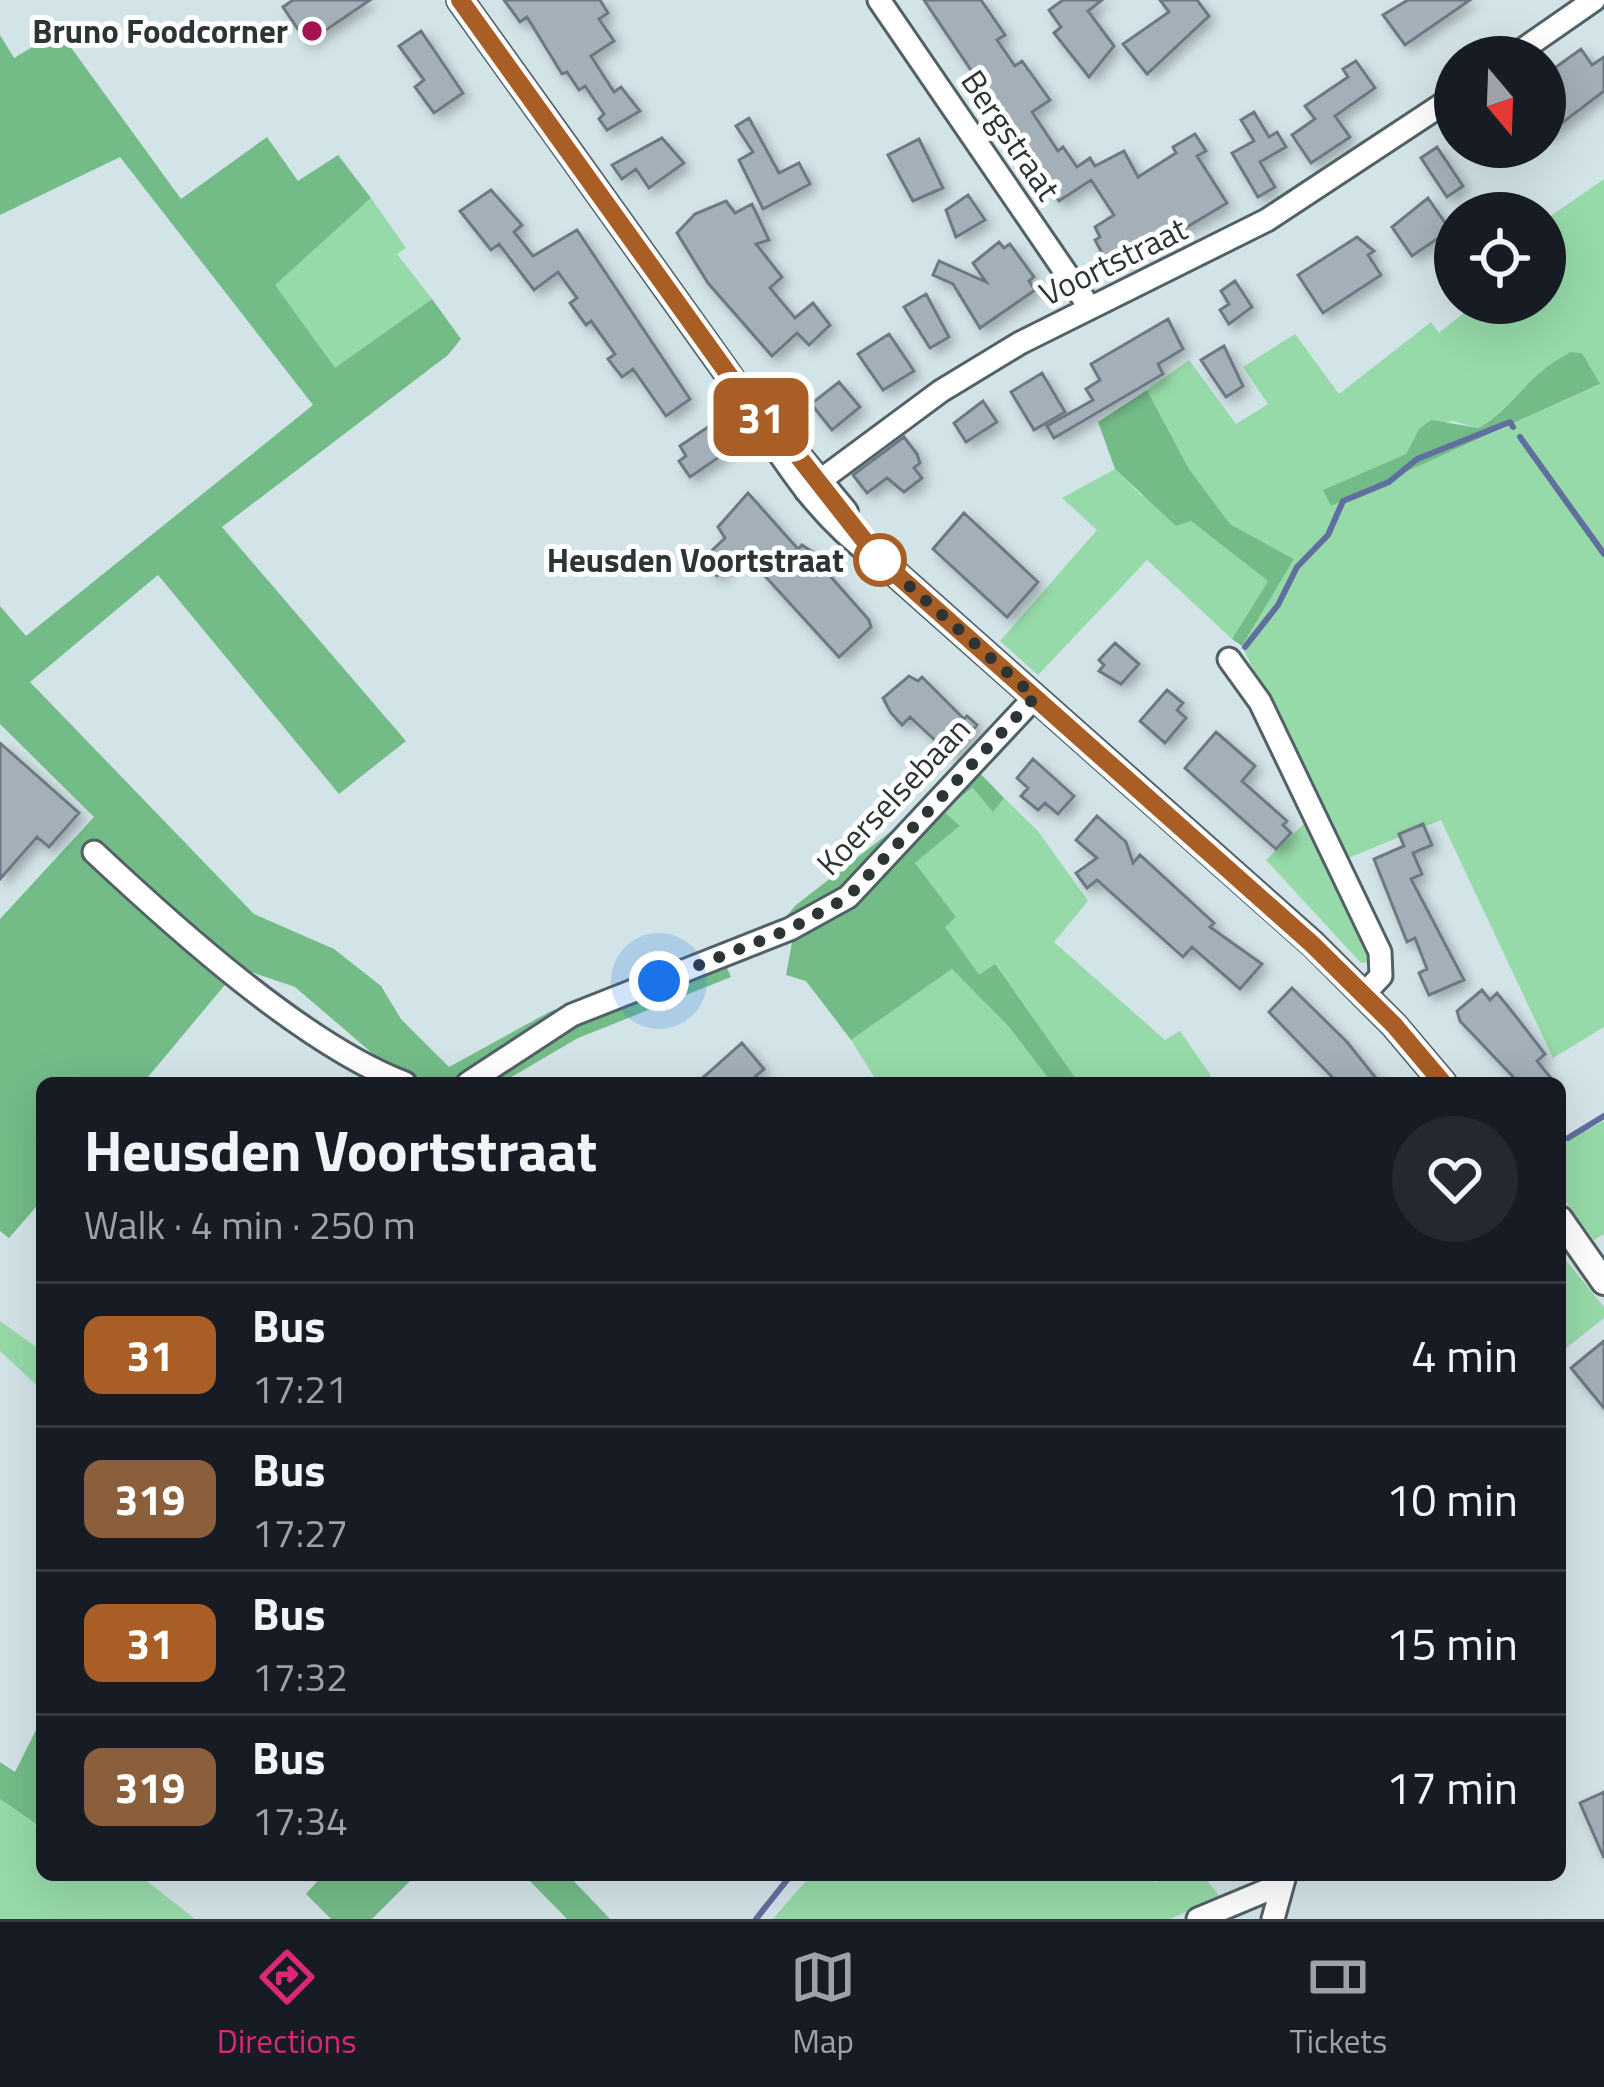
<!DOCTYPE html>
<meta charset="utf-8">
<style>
:root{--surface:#171b24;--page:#242831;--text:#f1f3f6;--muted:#9ea1a6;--line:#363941;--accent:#db2777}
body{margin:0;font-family:"Titillium Web",sans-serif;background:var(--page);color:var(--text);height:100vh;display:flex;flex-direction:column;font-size:45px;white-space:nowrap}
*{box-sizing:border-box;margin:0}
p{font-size:39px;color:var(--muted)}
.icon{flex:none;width:66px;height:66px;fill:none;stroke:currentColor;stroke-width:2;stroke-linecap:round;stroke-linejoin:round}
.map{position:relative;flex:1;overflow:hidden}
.panel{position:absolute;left:36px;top:1077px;width:1530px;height:804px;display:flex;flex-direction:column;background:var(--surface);border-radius:18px;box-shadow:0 12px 48px #0002}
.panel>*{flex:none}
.badge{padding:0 24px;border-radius:18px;font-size:42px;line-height:78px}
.needle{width:78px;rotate:161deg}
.controls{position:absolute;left:1434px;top:36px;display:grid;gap:24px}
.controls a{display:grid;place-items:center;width:132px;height:132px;border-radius:50%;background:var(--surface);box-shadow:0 12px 48px #0002;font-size:60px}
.you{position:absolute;width:60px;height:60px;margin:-30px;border:9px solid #fff;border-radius:50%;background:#1a73e8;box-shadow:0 0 0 18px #1a73e833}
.map>.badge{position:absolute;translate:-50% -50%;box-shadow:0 0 0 6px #fff}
.round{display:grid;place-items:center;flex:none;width:126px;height:126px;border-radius:63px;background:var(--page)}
.summary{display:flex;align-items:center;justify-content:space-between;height:204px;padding:0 48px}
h1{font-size:57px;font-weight:700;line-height:90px}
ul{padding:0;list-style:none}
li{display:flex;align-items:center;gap:36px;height:144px;padding:0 48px;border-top:3px solid var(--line)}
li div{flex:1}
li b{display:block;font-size:45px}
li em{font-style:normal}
li .badge{min-width:132px;font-weight:700;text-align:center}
.dock{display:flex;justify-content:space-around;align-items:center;height:168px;border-top:3px solid var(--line);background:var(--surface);font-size:33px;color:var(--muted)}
.dock a{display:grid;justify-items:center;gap:6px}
.dock .active{color:var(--accent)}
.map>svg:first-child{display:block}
.green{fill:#96daa9;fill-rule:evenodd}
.forest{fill:#73bc88}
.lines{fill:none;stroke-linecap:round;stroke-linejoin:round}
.stream{stroke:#616f9f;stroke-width:6}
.building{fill:#a3afb9;stroke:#6d7982;stroke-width:3;filter:url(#shadow)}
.minor-casing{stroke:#526165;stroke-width:27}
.tertiary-casing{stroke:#526165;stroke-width:30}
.minor{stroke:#fff;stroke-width:21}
.tertiary{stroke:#fff;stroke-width:24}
.line-casing{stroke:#fff;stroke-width:27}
.line{stroke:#a85e24;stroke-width:18}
.walk{stroke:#2d3435;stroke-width:12;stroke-dasharray:0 21.6}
.poi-dot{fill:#a51351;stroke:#fff;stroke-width:4.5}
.stop-dot{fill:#fff;stroke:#a85e24;stroke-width:6}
.labels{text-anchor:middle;stroke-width:10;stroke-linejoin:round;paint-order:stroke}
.poi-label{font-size:33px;font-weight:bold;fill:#2d3435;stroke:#fff;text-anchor:end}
.street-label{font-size:33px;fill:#2d3435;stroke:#fff}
.stop-label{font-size:33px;font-weight:bold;fill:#2d3435;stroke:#fff;text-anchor:end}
</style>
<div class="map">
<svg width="1604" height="1919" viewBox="0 0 1604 1919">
<defs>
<filter id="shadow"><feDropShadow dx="5.5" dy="5.5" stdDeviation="6" flood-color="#0004"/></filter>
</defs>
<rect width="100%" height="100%" fill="#d3e4e8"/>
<path class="green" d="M1604,179V1027L1553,1058L1441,820L1346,859L1242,646L1294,559L1230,524L1189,469L1147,390L1189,360L1236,424L1268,404L1243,367L1295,334L1339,394L1431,322L1439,333L1476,303H1545V220ZM1571,352L1582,353L1599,385L1331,506L1324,490L1406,454L1419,429L1452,421L1479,428C1514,405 1532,371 1571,352Z
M371,198L406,248L397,254L432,299L335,369L274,285Z
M1115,469L1141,495L1191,521L1268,581L1232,639L1147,560L1038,675L1000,641L1097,530L1062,498Z
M974,788L993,811L1004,798L1038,831L1088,901L1054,942L1165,1040L1180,1031L1216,1083H1079L995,965L979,976L944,927L956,917L915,863L959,827L943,811Z
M1309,819L1374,962L1361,963L1266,860Z
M952,969L1009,1027L1052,1083H878L851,1040Z
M1604,1121V1234L1594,1240L1560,1194V1145Z
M1560,1253L1604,1307V1318L1560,1353Z
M0,1321L42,1351V1390L0,1351Z
M0,1799L36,1825L42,1820V1875H139L195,1919H0Z
M811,1875H1152L1153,1882L1203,1875L1220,1897L1170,1919H773Z"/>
<path class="forest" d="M59,31L181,199L267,137L298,181L338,155L371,198L275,285L335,368L432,299L461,339L448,355L222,527L406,741L339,794L158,575L30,682L254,914L334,949L381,986L401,1019L449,1067L551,1011L719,950L731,977L578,1038L501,1083H407L295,987L239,968L143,1083H42V1200L9,1238L0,1231V919L94,817L0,724V606L26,636L313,405L120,157L0,215V35L14,58Z
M1571,352L1582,353L1600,384L1331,506L1323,490L1406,454L1419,429L1431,420L1479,428C1516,405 1528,373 1571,352Z
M1147,390L1189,469L1230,524L1294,559L1242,646L1232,639L1268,581L1191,521L1176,526L1115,469L1098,422Z
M974,767L1004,798L993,812L973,788L943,811L960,826L915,863L956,917L945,927L979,975L995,964L1079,1083H1052L1009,1027L952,969L851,1040L806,981L786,975L796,921L776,928L796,905Z
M42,1718V1820L37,1825L0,1799V1762L15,1772Z
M323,1875H416L372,1919H331L306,1894Z
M524,1875H568L610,1919H567Z"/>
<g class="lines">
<path class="stream" d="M1520,437L1604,554
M1245,647L1278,605L1297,567L1328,535L1343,501L1389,482L1417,459L1510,422L1513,427
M1568,1138L1604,1116
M756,1919L791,1875"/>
</g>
<path class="building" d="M293,0H370L307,43L283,7Z
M504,0H600L608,13L599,19L614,41L591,56L614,92L621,87L640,111L607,130L599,119L604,114L585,86L579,90L567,72L562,74L527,17L520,22Z
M924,0H981L1005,35L997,40L1015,66L1022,61L1050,100L1032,112L1058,151L1063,147L1077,167L1090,158L1095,166L1124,151L1138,177L1176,153L1173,147L1195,134L1206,151L1197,156L1227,203L1152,248L1149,243L1109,266L1095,240L1100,237L1095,227L1114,215L1091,180L1059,201L1025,150L1020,153L1012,141L1007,124Z
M1063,0H1102L1088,11L1114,46L1089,77L1054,33L1061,27L1049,10Z
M1160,0H1197L1209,16L1147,74L1123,44L1169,12Z
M1408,0H1470L1405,45L1383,15Z
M421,31L463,93L434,113L415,87L424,80L399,46Z
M1581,49L1592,65L1604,57V91L1545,136V75Z
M1356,61L1375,88L1335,116L1350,137L1311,163L1292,135L1315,119L1305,106L1348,77L1343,69Z
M1254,112L1269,137L1277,132L1286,147L1260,162L1275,187L1258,197L1232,153L1254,141L1241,120Z
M749,118L779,173L799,163L810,184L763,209L739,160L753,152L736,126Z
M662,138L684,163L649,188L636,169L622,179L612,165Z
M919,139L943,188L913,201L888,155Z
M1437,147L1463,186L1447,197L1421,158Z
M491,190L522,225L514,232L533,256L577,230L690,399L666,416L633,369L622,377L608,359L615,354L591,321L586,325L570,303L577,298L558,272L534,290L499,244L491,250L460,211Z
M968,195L985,220L956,237L946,210Z
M1428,198L1450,230L1412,256L1392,227Z
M726,201L735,213L752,204L769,240L756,244L782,277L770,288L795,318L813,303L830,325L809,345L797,333L772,356L708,283L677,233L695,214Z
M1357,237L1374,251L1368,255L1381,275L1323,313L1298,275Z
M999,242L1004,248L1010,244L1034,277L1029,281L1035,290L980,328L953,284L933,275L939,261L986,282L973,263Z
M1235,281L1252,307L1229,324L1220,310L1229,304L1221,291Z
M926,294L949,337L930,348L904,307Z
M1168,319L1183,349L1158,364L1163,374L1054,438L1047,426L1093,400L1086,389L1100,380L1091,364Z
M889,334L914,371L883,390L858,354Z
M1224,346L1243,386L1226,397L1201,360Z
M1042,373L1065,412L1034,430L1011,392Z
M839,382L860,407L832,430L811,404Z
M983,401L997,422L966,442L954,423Z
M708,427L728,451L690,477L679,461L686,456L680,446Z
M904,437L917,454L920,463L914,468L922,478L904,492L887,478L867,493L853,475Z
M748,493L798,549L802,545L820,557L816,560L869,620L871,627L839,657L763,574L768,570L747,548L717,576L702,560L725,538L718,527Z
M964,513L1038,582L1007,617L933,549Z
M1115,643L1139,664L1121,684L1099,671L1104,665L1099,660Z
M909,676L918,681L922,677L964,719L967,716L977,725L951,755L910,717L902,725L891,713L883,698Z
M1167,690L1183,703L1177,710L1186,718L1165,743L1140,721Z
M1216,732L1255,766L1242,781L1287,821L1283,825L1291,833L1276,849L1185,768Z
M0,743L79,813L49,847L37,837L0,879Z
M1033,759L1074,796L1058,814L1045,803L1038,810L1021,796L1028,788L1017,778Z
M1097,816L1126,842L1133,863L1140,855L1214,923L1210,927L1262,964L1240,989L1192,947L1183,957L1097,880L1087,888L1076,873L1097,858L1076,840Z
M1423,824L1432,845L1413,853L1422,874L1411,879L1464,980L1429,995L1419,973L1427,969L1415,938L1407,942L1374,859L1404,846L1399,834Z
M1292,988L1347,1042L1380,1083H1338L1269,1012Z
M1482,990L1490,1000L1497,993L1514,1014L1545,1054L1537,1061L1555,1083H1519L1460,1021L1457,1011Z
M742,1043L764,1069L748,1083H697Z
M1604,1341V1408L1571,1368Z
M1604,1792V1858L1580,1803Z"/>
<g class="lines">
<defs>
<path id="minor" d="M879,0L1090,308
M1512,57L1594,0
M806,491L941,391L1020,343L1267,220L1455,96
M1229,659L1260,702L1380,952L1381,976L1363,995
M94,852C173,926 304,1045 405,1083
M468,1083L572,1015L790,929L848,897L1035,697
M1198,1919L1282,1884
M1273,1919L1284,1879"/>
<path id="tertiary" d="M460,0C548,122 636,245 723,367C773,437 806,507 878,558L1313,944L1394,1025L1443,1083
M791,447L845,512
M1560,1219L1604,1282"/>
</defs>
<use href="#minor" class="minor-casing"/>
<use href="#tertiary" class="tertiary-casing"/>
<use href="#minor" class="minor"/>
<use href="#tertiary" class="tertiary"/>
</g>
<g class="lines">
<defs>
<path id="line" d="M460,0L754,410L787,442L878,558L1312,944L1394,1025L1443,1083"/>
</defs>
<use href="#line" class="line-casing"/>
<use href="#line" class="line"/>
<path class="walk" d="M659,981L790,929L848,897L1035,697L880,560"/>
</g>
<circle class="poi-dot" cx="312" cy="31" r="12"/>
<circle class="stop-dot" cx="880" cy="560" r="24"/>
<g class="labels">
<g class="poi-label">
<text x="288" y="43">Bruno Foodcorner</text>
</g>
<g class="street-label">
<text transform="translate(1011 135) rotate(56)" y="12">Bergstraat</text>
<text transform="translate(1113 261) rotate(-26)" y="12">Voortstraat</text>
<text transform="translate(893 796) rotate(-46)" y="12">Koerselsebaan</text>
</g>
<g class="stop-label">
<text x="844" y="572">Heusden Voortstraat</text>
</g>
</g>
</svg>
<div class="controls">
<a><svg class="needle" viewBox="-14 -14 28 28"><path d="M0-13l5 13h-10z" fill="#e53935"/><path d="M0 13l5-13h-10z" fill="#9ea1a6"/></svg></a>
<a><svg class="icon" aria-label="locate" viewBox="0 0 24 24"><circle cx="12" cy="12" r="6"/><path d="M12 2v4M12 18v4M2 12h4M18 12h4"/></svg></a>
</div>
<div class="you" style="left:659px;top:981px"></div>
<b class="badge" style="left:761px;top:417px;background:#a85e24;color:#fff">31</b>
<section class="panel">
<div class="summary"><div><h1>Heusden Voortstraat</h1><p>Walk · 4 min · 250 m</p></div><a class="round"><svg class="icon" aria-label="heart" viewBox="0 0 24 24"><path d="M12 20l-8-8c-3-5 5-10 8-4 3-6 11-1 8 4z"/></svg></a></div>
<ul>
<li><span class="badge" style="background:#a85e24;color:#fff">31</span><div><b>Bus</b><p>17:21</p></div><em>4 min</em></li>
<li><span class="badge" style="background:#8b5e3c;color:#fff">319</span><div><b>Bus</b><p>17:27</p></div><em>10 min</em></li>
<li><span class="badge" style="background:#a85e24;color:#fff">31</span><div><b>Bus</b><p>17:32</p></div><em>15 min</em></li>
<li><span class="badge" style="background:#8b5e3c;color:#fff">319</span><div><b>Bus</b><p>17:34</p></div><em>17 min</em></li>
</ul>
</section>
</div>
<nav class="dock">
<a class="active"><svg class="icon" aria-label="directions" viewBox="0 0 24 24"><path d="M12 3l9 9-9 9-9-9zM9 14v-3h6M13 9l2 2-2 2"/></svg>Directions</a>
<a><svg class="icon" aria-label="map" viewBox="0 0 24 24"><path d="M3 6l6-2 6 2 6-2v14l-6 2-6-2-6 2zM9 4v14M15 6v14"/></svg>Map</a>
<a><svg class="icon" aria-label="tickets" viewBox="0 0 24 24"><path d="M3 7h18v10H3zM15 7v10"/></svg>Tickets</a>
</nav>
